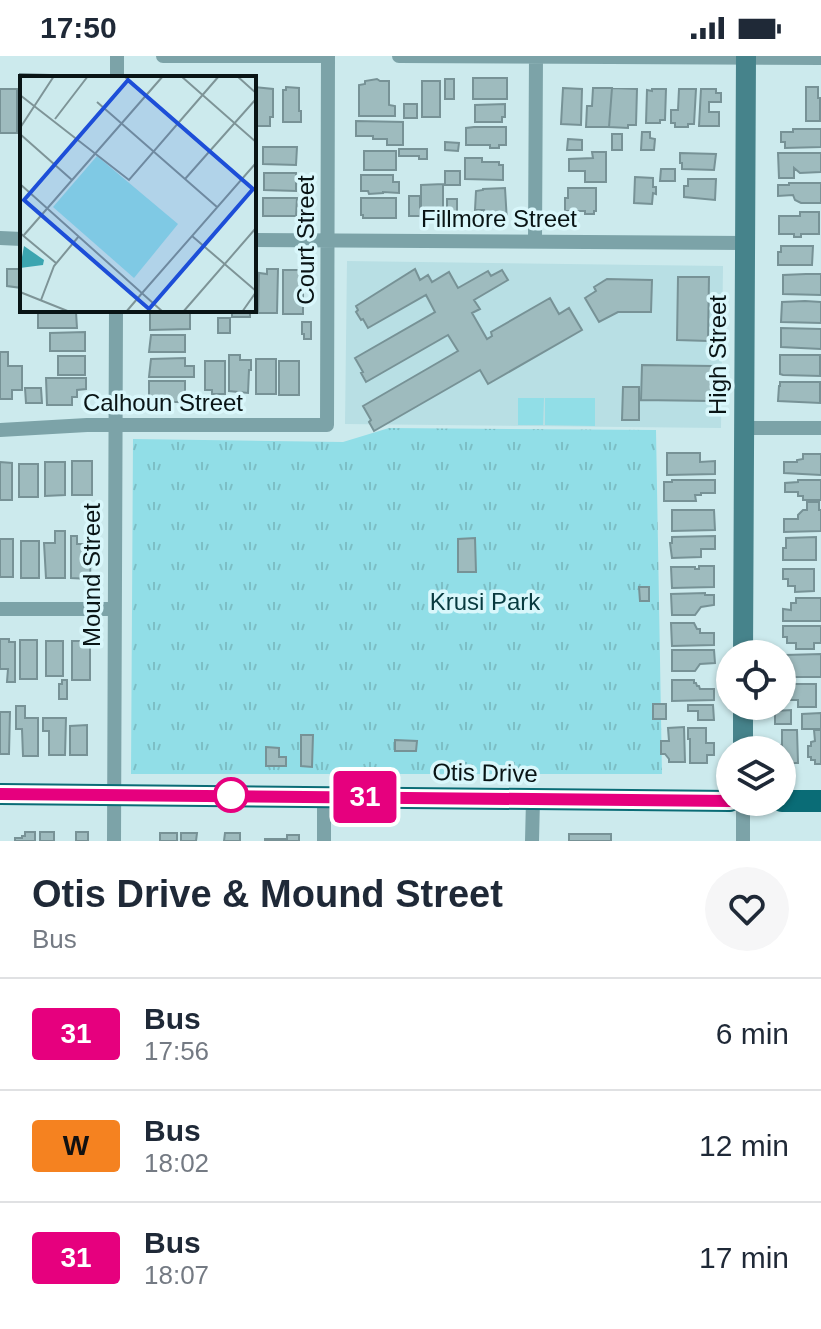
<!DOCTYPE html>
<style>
:root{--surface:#fff;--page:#f6f6f7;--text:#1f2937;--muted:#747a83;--line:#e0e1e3}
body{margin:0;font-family:Arial,sans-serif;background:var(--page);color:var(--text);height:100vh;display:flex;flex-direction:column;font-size:30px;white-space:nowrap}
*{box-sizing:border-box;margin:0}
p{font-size:26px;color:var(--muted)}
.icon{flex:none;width:44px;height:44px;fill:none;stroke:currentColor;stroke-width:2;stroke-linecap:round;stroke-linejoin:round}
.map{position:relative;height:785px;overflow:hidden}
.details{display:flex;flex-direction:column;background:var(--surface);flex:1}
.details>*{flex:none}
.badge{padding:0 16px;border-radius:6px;font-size:28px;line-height:52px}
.buttons{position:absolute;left:716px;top:584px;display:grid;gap:16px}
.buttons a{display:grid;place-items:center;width:80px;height:80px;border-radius:50%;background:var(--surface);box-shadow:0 2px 6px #0004;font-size:40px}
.map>.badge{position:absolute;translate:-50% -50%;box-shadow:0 0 0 4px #fff}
.round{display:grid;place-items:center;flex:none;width:84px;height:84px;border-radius:42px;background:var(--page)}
.summary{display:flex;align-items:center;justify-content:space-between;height:136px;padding:0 32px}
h1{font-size:38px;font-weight:800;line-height:60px}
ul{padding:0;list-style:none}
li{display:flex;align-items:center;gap:24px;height:112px;padding:0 32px;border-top:2px solid var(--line)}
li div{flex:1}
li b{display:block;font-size:30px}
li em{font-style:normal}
li .badge{min-width:88px;font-weight:700;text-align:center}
.status{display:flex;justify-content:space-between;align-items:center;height:56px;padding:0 40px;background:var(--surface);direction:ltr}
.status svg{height:22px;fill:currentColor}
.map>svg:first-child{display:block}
.built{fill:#b8dfe4}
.green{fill:#91dee7}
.park{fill:url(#park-tufts)}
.building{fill:#9ebbbe;stroke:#779296;stroke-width:2}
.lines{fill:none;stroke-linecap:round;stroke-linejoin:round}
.street{stroke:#7ca3a8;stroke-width:14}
.secondary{stroke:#46838b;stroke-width:20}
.primary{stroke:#0a6c76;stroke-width:22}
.line-casing{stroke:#fff;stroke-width:18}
.line{stroke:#e6007e;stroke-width:12}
.stop-dot{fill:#fff;stroke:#e6007e;stroke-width:4}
.labels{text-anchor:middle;stroke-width:7;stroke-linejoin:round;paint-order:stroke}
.street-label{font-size:24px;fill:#091415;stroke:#d9f7fb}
.park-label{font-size:24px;fill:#083a3f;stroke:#d9f7fb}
.inset-road{fill:none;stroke:#7e9497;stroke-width:2}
.view{fill:#1d4ed8;fill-opacity:0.15;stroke:#1d4ed8;stroke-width:4}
.inset-edge{fill:none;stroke:#091415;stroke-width:4}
</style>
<div class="status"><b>17:50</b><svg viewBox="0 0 49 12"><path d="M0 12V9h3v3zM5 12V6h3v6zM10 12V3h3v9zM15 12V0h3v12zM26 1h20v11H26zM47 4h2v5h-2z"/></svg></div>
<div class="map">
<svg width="821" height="785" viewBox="0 0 821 785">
<defs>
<pattern id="park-tufts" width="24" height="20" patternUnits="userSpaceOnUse" patternTransform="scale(2)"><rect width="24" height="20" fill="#91dee7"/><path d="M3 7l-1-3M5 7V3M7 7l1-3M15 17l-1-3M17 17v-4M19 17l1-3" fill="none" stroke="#7cbec5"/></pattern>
</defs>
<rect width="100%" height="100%" fill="#cceaed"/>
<path class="built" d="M347,205L723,210L721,372L345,368Z"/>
<path class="green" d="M518,342H544L543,369H518Z
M545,342H595V370L545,369Z"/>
<path class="park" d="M389,372L656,374L662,718H131L133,383L343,386Z"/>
<path class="building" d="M20,18L50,19V22H22V38H20Z
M473,22H507V43H473Z
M377,23L380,25H389V49L395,50V60H359V29L365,28V25Z
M445,23H454V43H445Z
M422,25H440V61H422Z
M254,31L273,33V61H270V70H254Z
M286,31L299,32V55H301V66H283V34H286Z
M806,31H818V42H820V65H806Z
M563,32L582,33L581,69L561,68Z
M593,32H612L609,71H586L587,50H592Z
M612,32L637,33L636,69H628V72L609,71Z
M0,33H17V77H0Z
M652,33H666L665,64H660V67H646L647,34L652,35Z
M679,33H696L694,68H688V71H675V67H671V54H678Z
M701,33H716V37H721V46H709V56H719V70H699Z
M404,48H417V62H404Z
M505,48V61H502V66H475V49Z
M356,65L403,66V89H387V83H373V80H356Z
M474,71H506V89H499V92H490V89H466V72Z
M793,73H821V91L785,92V86H781V76H793Z
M642,76H650V82L655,83L654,94H641Z
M612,78H622V94H612Z
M568,83L582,84V94H567Z
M445,86L459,87L458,95L445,94Z
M263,91H297L296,109L263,108Z
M399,93H427V103H419V100H399Z
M364,95H396V114H364Z
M592,96H606V126H585V115H569V103L593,102Z
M680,97L716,98L714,114L682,113V107H680Z
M778,97H821V116L800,117L794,112V122H779Z
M465,102H482V106H499V109H503V124L465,123Z
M661,113H675V125H660Z
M445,115H460V129H445Z
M264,117H296V135L264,134Z
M361,119H393V126H399V137L383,136V137L369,138L368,135H361Z
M635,121L653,122V131H656V138L653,137L652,148L634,147Z
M688,123H716L715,144L684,141V130H688Z
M789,127H821V147H801L795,144L793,139L778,140V129H789Z
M443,128V159L432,160V157L424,156V152L421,153V129Z
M505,132L507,166H483L484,154H475L476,135L483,134V133Z
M568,132H596V155H594V158H585V155H565V142H568Z
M409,140H420V160H409Z
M263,142H297L296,160H263Z
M361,142H396V162H363V159H361Z
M447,143H457V160H447Z
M800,156H819V178H801V181H794V178H779V160H800Z
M781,190H813L812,209H778V196H781Z
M7,213H22V232L7,230Z
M267,213H278L277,257H258L259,217L267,218Z
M415,213L420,224L428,219L432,226L449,216L458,232L488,215L491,220L502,214L508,224L474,244L480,253L472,257L487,283L492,280L491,276L550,242L559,258L569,252L582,274L488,328L480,314L374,375L369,366L371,364L363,350L458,295L448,279L366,326L361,317L363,316L355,302L435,256L426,239L368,272L363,263L361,264L356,256L358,254L356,250Z
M283,214H301V216H303V258H283Z
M806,218H821V239L783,238V219Z
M678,221H709L708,285L677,284Z
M607,223L652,224L651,256H618L599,266L585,242L596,235L594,231Z
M805,245L821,246V267L781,266L782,246Z
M38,254H83V256H76L77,272H38Z
M232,254H250V261H232Z
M150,256H190V273L150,274Z
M218,262H230V277H218Z
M302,266H311V283H304V278H302Z
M781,272L821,273V293L781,291Z
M85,276V295H50V277Z
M151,279H185V296H149Z
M0,296H8V310H22V334H12V343H0Z
M229,299H240V304H251V314H249L248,337L229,335Z
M780,299H820V320L783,319L780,318Z
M58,300H85V319H58Z
M185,302V310H194V321H149L151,303Z
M256,303H276V338H256Z
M205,305H225V338H212V334H205Z
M279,305H299V339H279Z
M642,309L712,310V345L641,344Z
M46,322H86V333L77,334V341H72V349H47Z
M149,325H185V346H149Z
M780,326H820V347L778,345L779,330H780Z
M623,331H639V364H622Z
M25,332H41L42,347H26Z
M667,397H700V406L715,405V418L667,419Z
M803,398H821V419L784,417V406H797V404L803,403Z
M72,405H92V439H72Z
M0,406L12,407V444H0Z
M45,406H65V439L45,440Z
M19,408H38V441H19Z
M672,424H715V437H701V439H695L696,445H664V426H672Z
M798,424H821V444H803V440H798V436H785V427L798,426Z
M807,446H819V454H821V475L784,476V463H798V459L803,454H807Z
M672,454H714L715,474L672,475Z
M55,475H65V522H46L44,487H55Z
M71,480H77V488H91L90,523L71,522Z
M715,480V493H701V501L672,502L670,487H672V481Z
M816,481V504H783V492H786V482Z
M475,482L476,516H458V483Z
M0,483H13V521H0Z
M21,485H39V522H21Z
M699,510H714V531L672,532L671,511H695V513H699Z
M783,513H814V535L795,536V530H788V523H783Z
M639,531H649V545H640Z
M705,537V539H714V549L701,551L695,559H672L671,538Z
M796,542H821V565H783V553L791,554V547H796Z
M671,567H694L697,573H700V577H714V589L672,590Z
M783,570H821V587H814V593H796V587H787V581H783Z
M0,583H9V586H15V626H7L8,613H0Z
M20,584H37V623H20Z
M46,585H63V620H46Z
M72,585H90V624H72Z
M672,594H714L715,607L700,608L695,615H672Z
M821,598V621H783V610H786V599Z
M62,624H67V643H59V628H62Z
M672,624H694V627H696L697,630H699L700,633H714V644L672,645Z
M783,628H816V651H798V644H790V638H783Z
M653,648H666V663H653Z
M688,649H713L714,664H698V655H688Z
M16,650H25V662H38V700H23L22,673H16Z
M791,654V668H775V655Z
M0,656H10L9,698H0Z
M821,657V673H802V658Z
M43,662H66L65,699H49V675H43Z
M87,669V699H70V670Z
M684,671L685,706H669V703L665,698H661V685H669L668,672Z
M688,672H706V687H714V699H707V707H690V683H688Z
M782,674H797L798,707H782V694H776V689H782Z
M814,674H821V708H815V704H811V701H808V690H811V686L815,685Z
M301,679H313L312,711L301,710Z
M395,684L417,685L416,695H395Z
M266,691L279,692V701H286V710H266Z
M25,776H35V785H15V782H22V780H25Z
M40,776H54V785H40Z
M76,776H88V785H76Z
M160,777H177V785H160Z
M181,777H197L196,785H181Z
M225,777H240V785H224Z
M569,778H611V785H569Z
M287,779H299V785H265V783H287Z"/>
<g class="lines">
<path class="street" d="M117,0V22
M163,0H327
M399,0L821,2
M0,182L22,183
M254,184L745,187
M535,185L536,0
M744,372H821
M0,374L87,369H327L328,0
M0,553H114
M743,746V785
M114,785L116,254
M324,785V741
M532,785L533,744"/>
<path class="secondary" d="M743,598L746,0
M743,694V650"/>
<path class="primary" d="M0,738L730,745
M782,745H821"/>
</g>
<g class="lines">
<defs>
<path id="line" d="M0,738L730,745"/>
</defs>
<use href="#line" class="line-casing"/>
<use href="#line" class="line"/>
</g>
<circle class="stop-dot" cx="231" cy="739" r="16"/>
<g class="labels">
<g class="street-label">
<text x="499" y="171">Fillmore Street</text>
<text transform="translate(306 184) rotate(-90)" y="8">Court Street</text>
<text transform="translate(718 299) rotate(-90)" y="8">High Street</text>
<text x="163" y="355">Calhoun Street</text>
<text transform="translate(92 519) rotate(-90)" y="8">Mound Street</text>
<text transform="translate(485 717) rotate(1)" y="8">Otis Drive</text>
</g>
<g class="park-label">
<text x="485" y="554">Krusi Park</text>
</g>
</g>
<g transform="translate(20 20)">
<rect width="236" height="236" fill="#cceaed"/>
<path d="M77,80L158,148L114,202L33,131Z" fill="#91dee7"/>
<path d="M4,170L24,184L23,189L0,192Z" fill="#3ca5b0"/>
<path class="inset-road" d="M104,0L236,116M161,0L236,66M217,0L236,17M0,19L109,104L199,0M77,26L197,131M35,43L68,0M0,52L34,0M0,58L52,104M165,103L236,23M0,108L143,236M0,157L36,187M4,159L143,0M172,160L236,215M0,216L50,236M123,216L236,87M21,224L34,190L59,160M106,236L123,216M163,236L236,152M222,236L236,216"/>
<path class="view" d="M108,4L233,113L129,233L4,124Z"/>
<rect width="236" height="236" class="inset-edge"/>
</g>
</svg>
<div class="buttons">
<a><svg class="icon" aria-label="locate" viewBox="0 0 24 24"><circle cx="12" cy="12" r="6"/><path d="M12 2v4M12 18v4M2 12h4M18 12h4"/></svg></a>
<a><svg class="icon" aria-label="layers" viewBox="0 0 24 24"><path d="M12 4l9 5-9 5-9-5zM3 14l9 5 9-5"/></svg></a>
</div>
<b class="badge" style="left:365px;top:741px;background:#e6007e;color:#fff">31</b>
</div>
<section class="details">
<div class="summary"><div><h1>Otis Drive &amp; Mound Street</h1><p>Bus</p></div><a class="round"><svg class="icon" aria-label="heart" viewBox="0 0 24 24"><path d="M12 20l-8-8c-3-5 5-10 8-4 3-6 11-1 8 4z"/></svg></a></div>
<ul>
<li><span class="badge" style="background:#e6007e;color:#fff">31</span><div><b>Bus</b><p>17:56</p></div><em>6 min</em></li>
<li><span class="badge" style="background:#f58220;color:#111">W</span><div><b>Bus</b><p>18:02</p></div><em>12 min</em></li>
<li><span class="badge" style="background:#e6007e;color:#fff">31</span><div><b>Bus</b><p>18:07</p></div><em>17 min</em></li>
</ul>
</section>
